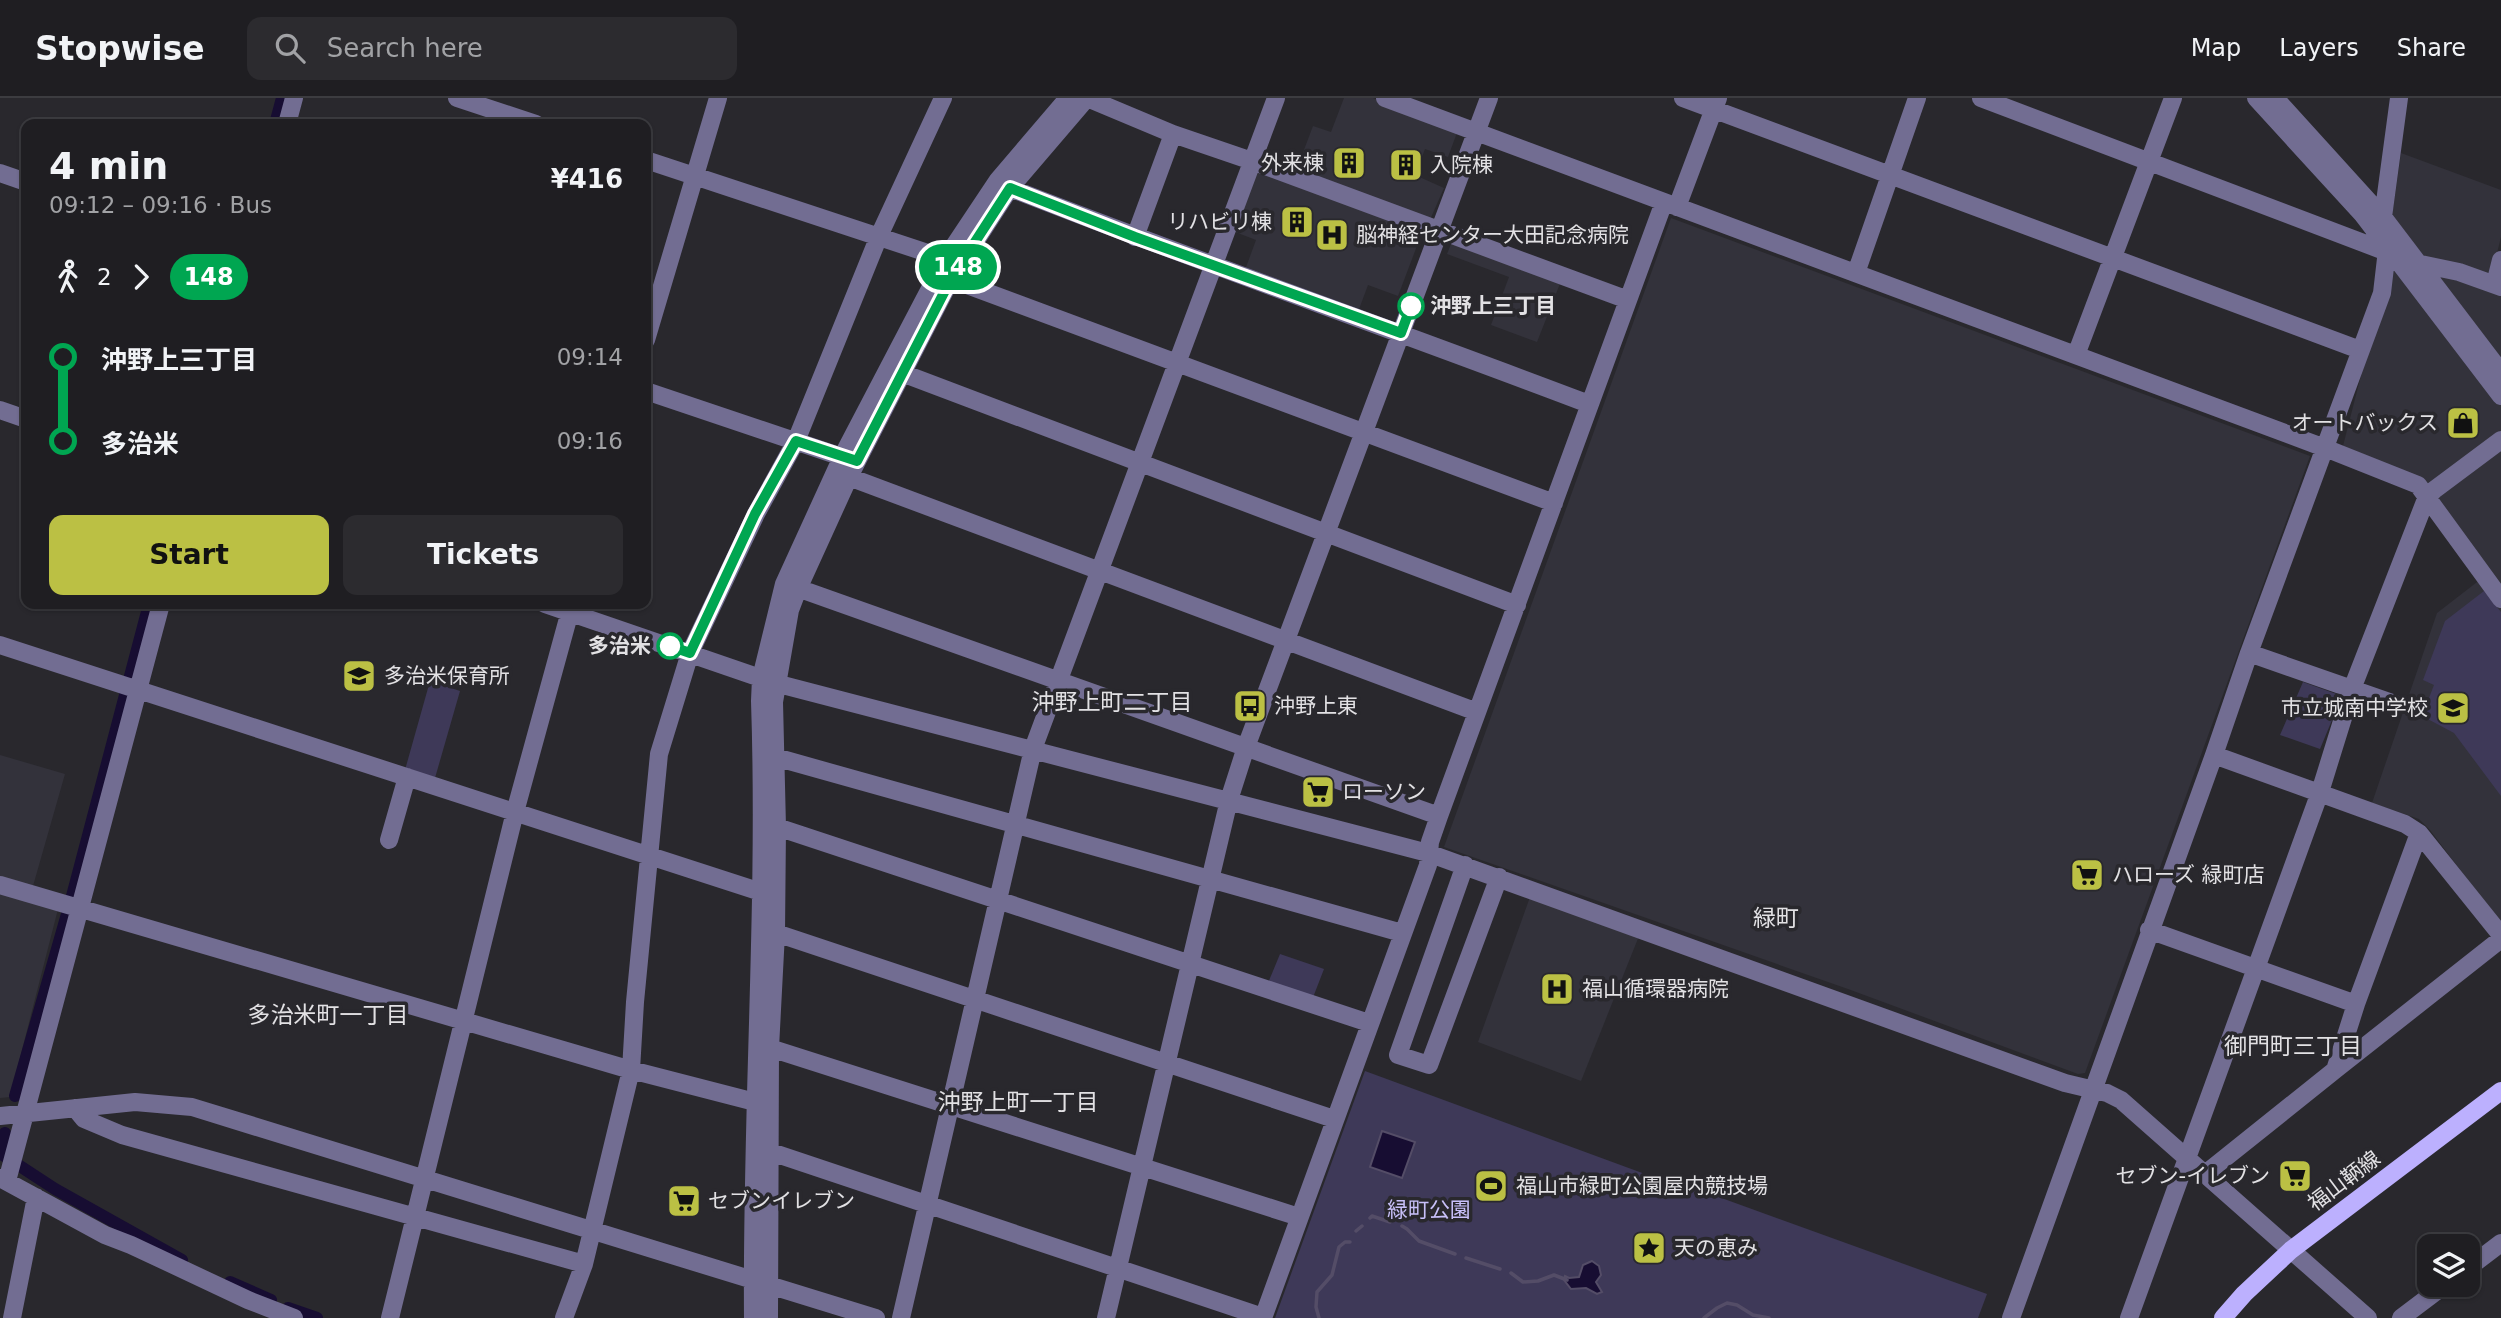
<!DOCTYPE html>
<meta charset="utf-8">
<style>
:root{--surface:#1f1e22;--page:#2c2b2f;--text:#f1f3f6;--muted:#a1a2a5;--line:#3c3c40;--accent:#bbc044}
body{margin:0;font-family:"DejaVu Sans","Noto Sans JP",sans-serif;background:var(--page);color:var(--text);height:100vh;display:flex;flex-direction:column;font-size:26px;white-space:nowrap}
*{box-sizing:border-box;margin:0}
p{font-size:23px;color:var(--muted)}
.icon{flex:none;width:38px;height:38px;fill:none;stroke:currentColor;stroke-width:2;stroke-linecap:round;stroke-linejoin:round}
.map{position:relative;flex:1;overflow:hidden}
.sheet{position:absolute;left:21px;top:21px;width:630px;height:490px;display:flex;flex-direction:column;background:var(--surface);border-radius:14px;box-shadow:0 2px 5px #0004,0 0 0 2px var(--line)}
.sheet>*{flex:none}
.badge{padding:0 14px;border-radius:23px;font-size:24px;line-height:46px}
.tools{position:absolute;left:2417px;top:1136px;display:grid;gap:14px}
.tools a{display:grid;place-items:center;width:63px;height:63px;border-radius:14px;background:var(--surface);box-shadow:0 2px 5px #0004,0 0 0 2px var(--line);font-size:35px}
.map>.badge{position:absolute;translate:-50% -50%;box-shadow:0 0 0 4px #fff}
.legs{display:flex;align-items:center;gap:10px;height:77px;padding:0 28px;font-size:23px}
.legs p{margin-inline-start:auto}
.summary{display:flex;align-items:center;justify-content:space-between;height:119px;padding:0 28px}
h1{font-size:38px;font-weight:700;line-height:52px}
.primary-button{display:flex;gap:14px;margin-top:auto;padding:14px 28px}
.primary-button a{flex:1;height:80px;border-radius:14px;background:var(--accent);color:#111;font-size:28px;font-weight:700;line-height:80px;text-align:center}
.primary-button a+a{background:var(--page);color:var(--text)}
ul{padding:0 28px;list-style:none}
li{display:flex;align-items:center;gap:24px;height:84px;font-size:26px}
li i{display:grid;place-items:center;width:10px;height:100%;margin:0 9px;background:currentColor}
li i::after{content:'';width:18px;height:18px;margin:-9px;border:5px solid;border-radius:50%;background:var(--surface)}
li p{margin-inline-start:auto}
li:first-child i{background:linear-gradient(#0000 50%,currentColor 0)}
li:last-child i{background:linear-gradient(currentColor 50%,#0000 0)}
header{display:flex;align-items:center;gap:42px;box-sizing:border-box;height:98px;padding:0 35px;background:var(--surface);border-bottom:2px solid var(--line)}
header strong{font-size:33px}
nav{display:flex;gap:38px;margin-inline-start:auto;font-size:24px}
.search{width:490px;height:63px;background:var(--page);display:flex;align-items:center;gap:18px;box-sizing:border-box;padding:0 24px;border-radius:14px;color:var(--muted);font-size:26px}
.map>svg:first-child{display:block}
.built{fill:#33323b}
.green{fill:#3e3958}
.water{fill:#170d32;stroke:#544d67;stroke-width:2}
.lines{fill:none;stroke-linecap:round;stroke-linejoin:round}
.stream{stroke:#544d67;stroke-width:3.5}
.canal{stroke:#170d32;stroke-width:12}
.minor{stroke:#726d92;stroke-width:18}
.major{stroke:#bcb0fe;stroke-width:18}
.line-1-casing{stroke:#fff;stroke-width:16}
.line-1{stroke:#00a651;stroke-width:10}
.stop-1-dot{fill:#fff;stroke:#00a651;stroke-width:3.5}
.labels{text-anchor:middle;stroke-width:7;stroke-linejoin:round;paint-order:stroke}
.poi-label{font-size:21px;fill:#e2e1e4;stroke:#29282d;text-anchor:start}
.stop-label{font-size:21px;font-weight:bold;fill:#e2e1e4;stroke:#29282d;text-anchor:start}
.street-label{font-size:21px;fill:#e2e1e4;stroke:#29282d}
.park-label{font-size:21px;fill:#c8c0f9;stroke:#29282d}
.neighbourhood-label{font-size:23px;fill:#e2e1e4;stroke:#29282d}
</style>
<header>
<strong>Stopwise</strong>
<div class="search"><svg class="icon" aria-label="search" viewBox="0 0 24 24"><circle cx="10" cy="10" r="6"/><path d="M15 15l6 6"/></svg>Search here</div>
<nav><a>Map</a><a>Layers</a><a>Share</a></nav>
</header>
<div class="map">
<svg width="2501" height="1220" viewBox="0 0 2501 1220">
<rect width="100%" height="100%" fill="#29282d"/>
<path class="built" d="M1344,0H1373L1458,32L1448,59L1425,51L1415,77L1444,90L1429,124L1296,73L1313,28L1331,34Z
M2401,55L2501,92V139L2491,179L2501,184V498L2413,384L2343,348L2380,203Z
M1255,68L1423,132L1398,198L1368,187L1358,214L1245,172L1256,142L1230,132Z
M1671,120L2310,358L2085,975L2078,976L1848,891L1444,749Z
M1453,141L1561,183L1537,244L1491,227L1509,179L1447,156Z
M2481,481L2501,508V826L2430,732L2419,721L2372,705L2437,515Z
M0,657L65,676L29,802L58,811L10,999L0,1000Z
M1530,799L1639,838L1581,983L1478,944Z"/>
<path class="green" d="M2484,493L2501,514V698L2454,635L2422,618L2434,587L2423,582L2445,523Z
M430,583L460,593L435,680L405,672Z
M2303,584L2342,598L2320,651L2280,637Z
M1280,856L1324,871L1312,902L1268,885Z
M1365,973L1645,1076L1716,1098L1987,1196L1978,1220H1275Z"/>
<path class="water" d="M1382,1033L1415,1044L1402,1080L1370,1069Z
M1592,1163L1599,1168L1601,1177L1596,1184L1602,1194L1597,1196L1586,1190L1571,1191L1564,1182L1565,1178L1569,1180L1579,1179L1583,1167Z"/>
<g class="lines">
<path class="stream" d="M1370,1120L1372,1118L1390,1124
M1402,1128L1407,1131L1419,1143L1455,1156
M1356,1133L1362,1128
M1466,1160L1500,1171
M1511,1175L1523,1184L1538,1183L1554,1177L1567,1182
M1319,1220L1316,1209L1317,1194L1332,1177L1339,1149L1345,1144H1350
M1704,1220L1717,1210L1727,1205L1737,1207L1753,1217L1769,1220"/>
<path class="canal" d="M275,26L282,0
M15,998L71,802L149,506
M0,1053L5,1035
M0,1055L55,1091L182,1162
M230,1184L271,1202
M288,1210L317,1220"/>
<path class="minor" d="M457,0L536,26
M1087,0L1173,36L1252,63L1628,202
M1385,0L2325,350L2418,387L2501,501
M1683,0L2360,252
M1981,0L2416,165L2459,174L2501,189
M2256,0L2363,117L2501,298
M2275,0L2383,119L2501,274
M287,26L294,0
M646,62L955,164
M0,75L26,84
M1010,90C1202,165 1397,233 1589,306
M1677,109L1718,0
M1135,139L1173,36
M1856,175L1917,0
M951,181L1554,405
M2495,186L2501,162
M646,242L718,0
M2076,257L2173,0
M902,275L1517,507
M646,293L851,362
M0,312L26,321
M849,379L1477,614
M789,487L1439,718
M545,506L775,585L1428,755L2065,985L2107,995L2121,1002L2368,1220
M0,547L773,798
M2249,555L2395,606
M2214,657L2405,726L2419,735L2501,837
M775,659L1402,835
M777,729L1369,925
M389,742L407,679
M1465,767L1398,957L1429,967L1499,779
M0,787L631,972L755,1004
M2149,832L2356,906
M776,835L1334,1021
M770,950L1299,1119
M2335,972L2501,841
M75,1010L84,1021L122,1037L584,1166
M0,1018L135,1004L192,1009L876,1220
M759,1050L1263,1219
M2205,1076L2335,972L2356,906L2419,735
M0,1080L105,1137L131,1147L248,1202L294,1220
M7,1083L161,506
M2468,1170L2501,1145
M12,1220L36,1099
M390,1220L515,714L572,506
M564,1220L584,1166L631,972L635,904L659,656L690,555L756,416L796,343L879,138L943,0
M753,1220C751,1014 767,809 760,603L761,580L784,486L842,359L946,160L998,82L1068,0
M769,1220L770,950L776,835L777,729L774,604L790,512L798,491L849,379L951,181L1010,90L1087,0
M901,1220L1033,651L1276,0
M1106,1220L1229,702L1246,649L1489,0
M1263,1220L1428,767L1430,744L1439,718L1664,104
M2011,1220L2214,657L2249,555L2382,195L2387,152L2383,119L2399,0
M2129,1220L2320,694L2352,591L2426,401L2434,392L2501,342
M2401,1220L2446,1186"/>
<path class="major" d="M2223,1220L2244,1196L2291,1152L2501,993"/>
</g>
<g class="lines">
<defs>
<path id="line-1" d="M670,548L690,555L755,416L796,343L857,363L951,181L1010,90L1135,139L1401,235L1411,208"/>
</defs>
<use href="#line-1" class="line-1-casing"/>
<use href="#line-1" class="line-1"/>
</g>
<defs>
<symbol id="building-square" viewBox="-11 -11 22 22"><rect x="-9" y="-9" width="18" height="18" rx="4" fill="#bbc044" stroke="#29282d"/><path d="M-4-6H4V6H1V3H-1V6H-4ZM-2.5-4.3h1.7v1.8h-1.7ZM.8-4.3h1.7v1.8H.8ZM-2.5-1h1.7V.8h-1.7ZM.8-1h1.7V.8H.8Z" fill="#111"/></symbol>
<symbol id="hospital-square" viewBox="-11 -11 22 22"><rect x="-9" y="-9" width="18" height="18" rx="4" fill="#bbc044" stroke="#29282d"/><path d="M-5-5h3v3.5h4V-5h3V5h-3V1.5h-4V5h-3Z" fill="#111"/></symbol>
<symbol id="shop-square" viewBox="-11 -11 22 22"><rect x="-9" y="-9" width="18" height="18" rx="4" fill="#bbc044" stroke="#29282d"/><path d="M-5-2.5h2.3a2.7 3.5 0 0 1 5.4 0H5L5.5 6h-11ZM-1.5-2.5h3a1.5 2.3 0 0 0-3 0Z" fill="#111"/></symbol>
<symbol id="school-square" viewBox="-11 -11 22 22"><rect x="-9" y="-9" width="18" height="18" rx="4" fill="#bbc044" stroke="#29282d"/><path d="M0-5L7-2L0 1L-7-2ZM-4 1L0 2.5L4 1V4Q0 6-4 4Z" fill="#111"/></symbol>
<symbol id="bus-square" viewBox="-11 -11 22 22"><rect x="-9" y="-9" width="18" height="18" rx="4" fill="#bbc044" stroke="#29282d"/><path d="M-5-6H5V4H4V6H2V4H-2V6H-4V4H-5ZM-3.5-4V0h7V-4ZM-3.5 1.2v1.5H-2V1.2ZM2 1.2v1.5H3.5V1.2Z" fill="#111"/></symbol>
<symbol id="supermarket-square" viewBox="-11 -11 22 22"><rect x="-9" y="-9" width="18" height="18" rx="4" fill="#bbc044" stroke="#29282d"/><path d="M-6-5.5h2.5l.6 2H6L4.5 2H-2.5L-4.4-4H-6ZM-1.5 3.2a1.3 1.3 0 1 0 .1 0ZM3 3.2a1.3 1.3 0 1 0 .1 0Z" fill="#111"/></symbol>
<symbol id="stadium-square" viewBox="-11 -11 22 22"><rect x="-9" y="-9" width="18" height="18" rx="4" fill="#bbc044" stroke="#29282d"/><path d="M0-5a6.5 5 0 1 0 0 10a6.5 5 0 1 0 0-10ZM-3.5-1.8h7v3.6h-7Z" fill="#111"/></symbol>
<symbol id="sight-square" viewBox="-11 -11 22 22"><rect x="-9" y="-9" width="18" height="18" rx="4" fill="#bbc044" stroke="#29282d"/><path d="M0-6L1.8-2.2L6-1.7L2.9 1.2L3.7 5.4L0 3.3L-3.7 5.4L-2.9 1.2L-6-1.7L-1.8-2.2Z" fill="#111"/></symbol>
</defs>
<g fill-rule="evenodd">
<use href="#building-square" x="1330" y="46" width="38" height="38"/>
<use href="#building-square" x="1387" y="48" width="38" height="38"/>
<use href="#building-square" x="1278" y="105" width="38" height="38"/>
<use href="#hospital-square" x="1313" y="118" width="38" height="38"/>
<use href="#shop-square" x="2444" y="306" width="38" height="38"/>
<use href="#school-square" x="340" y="559" width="38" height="38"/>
<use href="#bus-square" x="1231" y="589" width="38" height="38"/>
<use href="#school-square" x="2434" y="591" width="38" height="38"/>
<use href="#supermarket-square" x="1299" y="675" width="38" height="38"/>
<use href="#supermarket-square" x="2068" y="758" width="38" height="38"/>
<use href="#hospital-square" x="1538" y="872" width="38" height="38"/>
<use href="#supermarket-square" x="2276" y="1059" width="38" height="38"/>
<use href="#stadium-square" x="1472" y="1069" width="38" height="38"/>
<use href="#supermarket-square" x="665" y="1084" width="38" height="38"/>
<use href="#sight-square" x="1630" y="1131" width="38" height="38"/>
</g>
<g class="stop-1-dot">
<circle cx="1411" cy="208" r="12"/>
<circle cx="670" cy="548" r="12"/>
</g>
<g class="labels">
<g class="poi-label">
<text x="1324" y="72" text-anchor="end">外来棟</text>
<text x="1430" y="74">入院棟</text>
<text x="1272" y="131" text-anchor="end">リハビリ棟</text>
<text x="1356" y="144">脳神経センター大田記念病院</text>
<text x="2438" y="332" text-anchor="end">オートバックス</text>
<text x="384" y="585">多治米保育所</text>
<text x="1274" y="615">沖野上東</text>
<text x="2428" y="617" text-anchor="end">市立城南中学校</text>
<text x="1342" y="701">ローソン</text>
<text x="2112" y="784">ハローズ 緑町店</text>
<text x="1582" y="898">福山循環器病院</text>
<text x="2270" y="1085" text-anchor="end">セブン-イレブン</text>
<text x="1516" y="1095">福山市緑町公園屋内競技場</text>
<text x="708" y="1110">セブンイレブン</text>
<text x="1674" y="1157">天の恵み</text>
</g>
<g class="stop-label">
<text x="1430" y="215">沖野上三丁目</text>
<text x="651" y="555" text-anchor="end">多治米</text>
</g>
<g class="street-label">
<text transform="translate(2344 1083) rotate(-37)" y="7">福山鞆線</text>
</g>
<g class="park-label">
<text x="1429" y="1119">緑町公園</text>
</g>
<g class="neighbourhood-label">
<text x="1112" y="612">沖野上町二丁目</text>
<text x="1776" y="828">緑町</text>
<text x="328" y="925">多治米町一丁目</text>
<text x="2293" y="956">御門町三丁目</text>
<text x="1018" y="1012">沖野上町一丁目</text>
</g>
</g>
</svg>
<div class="tools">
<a><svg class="icon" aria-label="layers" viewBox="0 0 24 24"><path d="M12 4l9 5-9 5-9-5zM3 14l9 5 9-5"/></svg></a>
</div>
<b class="badge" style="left:958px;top:169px;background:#00a651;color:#fff">148</b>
<section class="sheet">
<div class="summary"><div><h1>4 min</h1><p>09:12 – 09:16 · Bus</p></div><b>¥416</b></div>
<div class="legs"><svg class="icon" aria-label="walk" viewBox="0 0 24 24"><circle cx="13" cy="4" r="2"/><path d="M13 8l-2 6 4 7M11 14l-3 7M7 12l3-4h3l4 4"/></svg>2<svg class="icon" aria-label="forward" viewBox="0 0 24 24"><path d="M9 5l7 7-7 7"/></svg><b class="badge" style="background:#00a651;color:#fff">148</b></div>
<ul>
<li><i style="color:#00a651"></i><b>沖野上三丁目</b><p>09:14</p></li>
<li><i style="color:#00a651"></i><b>多治米</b><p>09:16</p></li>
</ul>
<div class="primary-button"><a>Start</a><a>Tickets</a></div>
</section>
</div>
